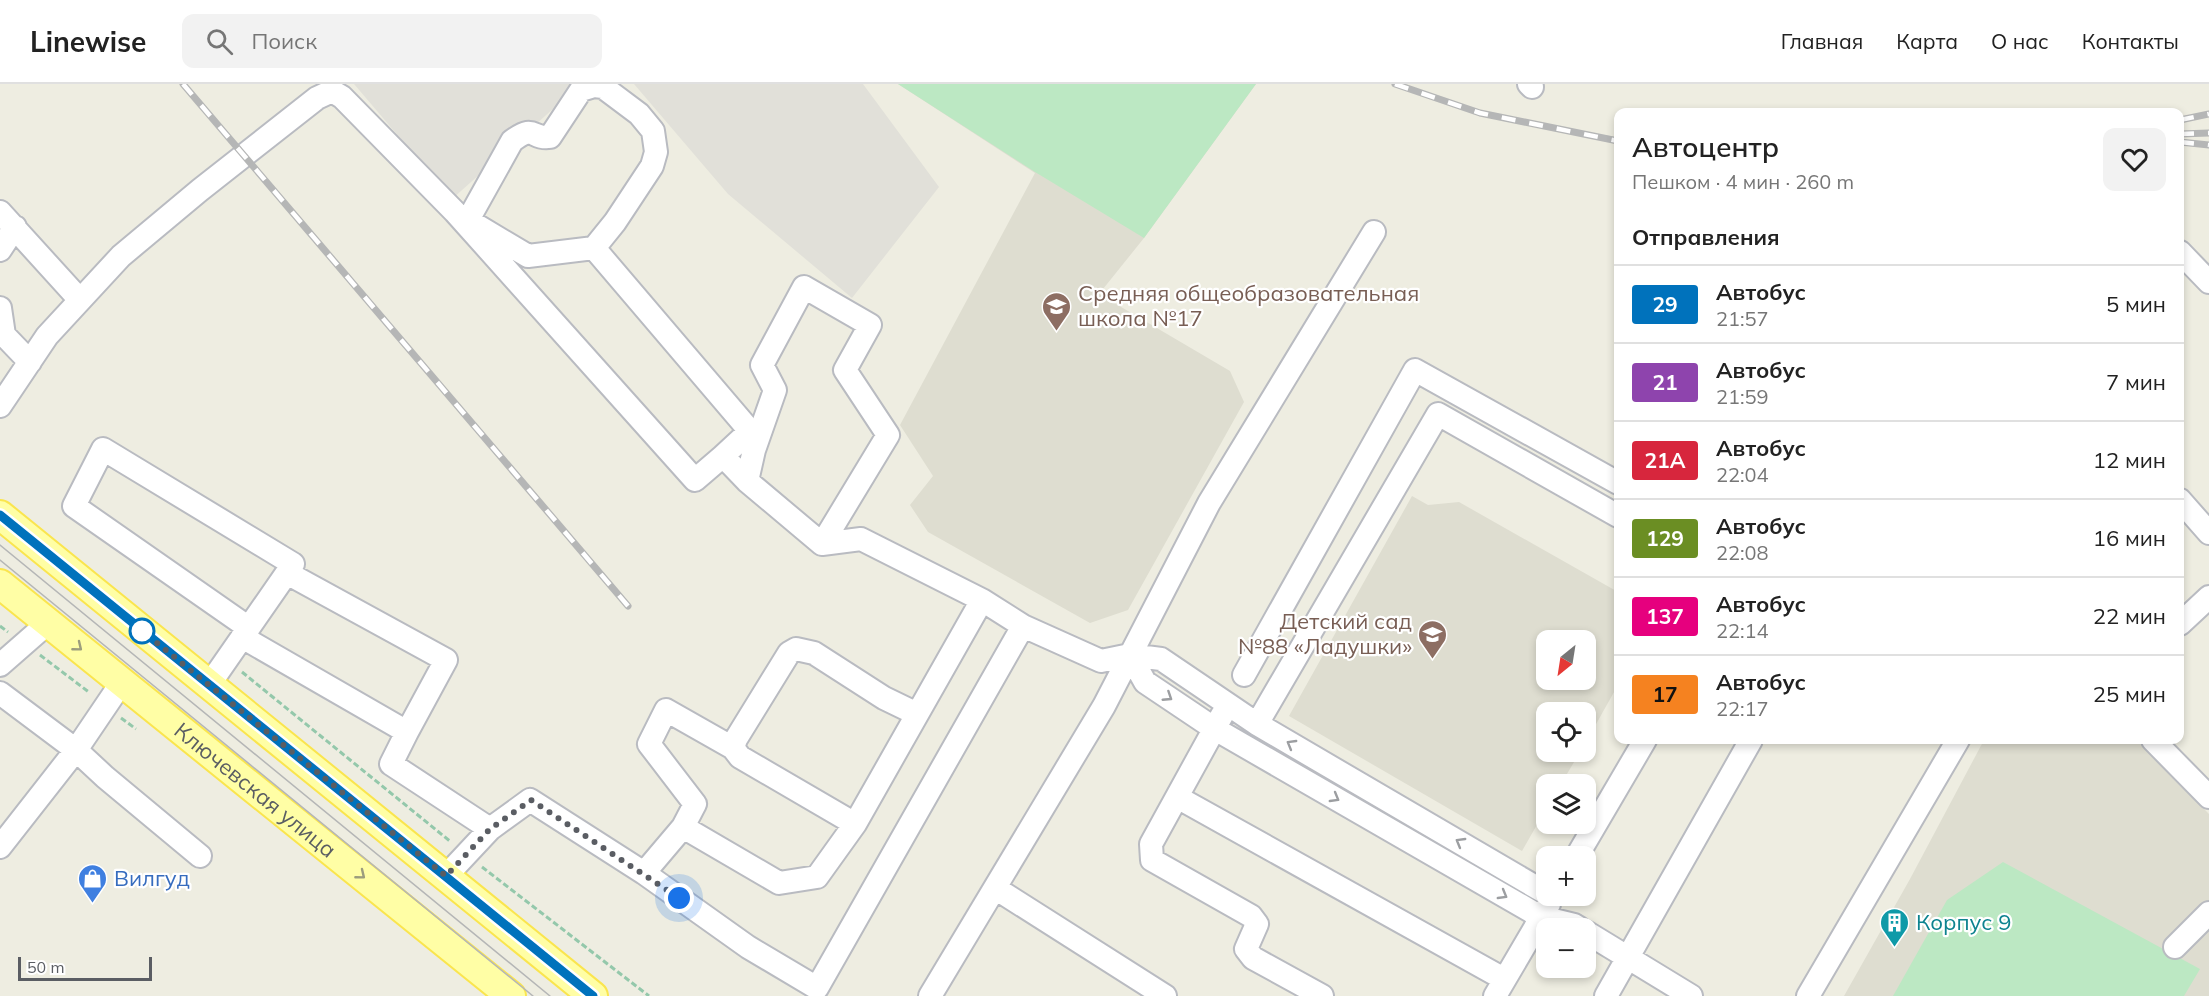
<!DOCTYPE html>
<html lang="ru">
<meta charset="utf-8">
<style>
:root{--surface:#fff;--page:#f2f2f2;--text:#222;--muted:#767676;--line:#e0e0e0}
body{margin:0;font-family:Mulish,sans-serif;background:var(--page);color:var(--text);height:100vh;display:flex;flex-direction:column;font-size:22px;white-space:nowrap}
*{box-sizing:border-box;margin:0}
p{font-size:20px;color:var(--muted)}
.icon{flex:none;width:33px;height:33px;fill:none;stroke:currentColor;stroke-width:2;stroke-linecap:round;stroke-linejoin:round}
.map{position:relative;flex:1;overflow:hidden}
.side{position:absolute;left:1614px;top:24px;width:570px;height:636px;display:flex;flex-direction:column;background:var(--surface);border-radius:12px;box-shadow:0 3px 9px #0003}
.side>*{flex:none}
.badge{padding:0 12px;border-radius:4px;font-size:21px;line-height:39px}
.needle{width:39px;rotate:210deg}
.controls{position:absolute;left:1536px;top:546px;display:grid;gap:12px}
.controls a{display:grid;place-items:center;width:60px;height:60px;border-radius:12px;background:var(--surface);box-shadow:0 3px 9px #0003;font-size:30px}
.scale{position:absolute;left:18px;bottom:15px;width:134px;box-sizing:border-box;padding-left:6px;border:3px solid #5a5d63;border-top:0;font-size:16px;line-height:21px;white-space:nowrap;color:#5a5d63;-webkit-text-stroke:4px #fff;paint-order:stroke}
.you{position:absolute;width:30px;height:30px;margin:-15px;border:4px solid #fff;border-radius:50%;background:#1a73e8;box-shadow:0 0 0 9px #1a73e833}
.map>.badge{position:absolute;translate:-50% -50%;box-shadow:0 0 0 3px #fff}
h2{padding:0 18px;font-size:22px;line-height:54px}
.round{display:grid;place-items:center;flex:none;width:63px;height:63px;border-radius:12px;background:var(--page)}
.headline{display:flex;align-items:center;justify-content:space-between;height:102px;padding:0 18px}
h1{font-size:28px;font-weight:600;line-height:45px}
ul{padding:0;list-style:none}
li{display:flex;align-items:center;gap:18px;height:78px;padding:0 18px;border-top:2px solid var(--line)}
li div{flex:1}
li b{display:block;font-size:22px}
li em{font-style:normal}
li .badge{min-width:66px;font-weight:700;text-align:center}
header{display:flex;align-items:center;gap:36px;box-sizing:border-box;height:84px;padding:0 30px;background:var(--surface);border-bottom:2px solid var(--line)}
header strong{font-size:28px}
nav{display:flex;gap:33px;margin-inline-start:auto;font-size:21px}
.search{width:420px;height:54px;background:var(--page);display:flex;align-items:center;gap:15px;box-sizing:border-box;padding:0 21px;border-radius:12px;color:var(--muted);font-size:22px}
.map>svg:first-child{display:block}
.industrial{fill:#e1e0d9}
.education{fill:#deddd0;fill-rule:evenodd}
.green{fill:#bce8c3}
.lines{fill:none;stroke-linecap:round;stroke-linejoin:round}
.minor-casing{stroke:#b9bbc1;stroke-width:26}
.major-casing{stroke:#fae54e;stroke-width:32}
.path{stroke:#94c8ab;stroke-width:3;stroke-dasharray:6 3;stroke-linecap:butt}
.minor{stroke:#fff;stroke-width:22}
.major{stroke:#fffea5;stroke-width:28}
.tram{stroke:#b5b6b6;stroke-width:1.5}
.rail-casing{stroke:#b5b6b6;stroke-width:7}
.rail{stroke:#fff;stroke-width:4.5;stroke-dasharray:14;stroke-linecap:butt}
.oneway{stroke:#9c9d7d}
.oneway2{stroke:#9c9ea1}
.line-casing{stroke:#fff;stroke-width:14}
.line{stroke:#0072bc;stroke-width:9}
.walk{stroke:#5a5d63;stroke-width:6;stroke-dasharray:0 10.8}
.stop-dot{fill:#fff;stroke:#0072bc;stroke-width:3}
.labels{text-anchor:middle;stroke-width:4.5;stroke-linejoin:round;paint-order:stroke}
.education-label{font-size:22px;fill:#785e54;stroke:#fff;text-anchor:start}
.street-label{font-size:22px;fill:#5a5d63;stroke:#fff}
.shop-label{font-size:22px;fill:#366cbe;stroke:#fff;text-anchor:start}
.culture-label{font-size:22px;fill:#0d838f;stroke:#fff;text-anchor:start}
</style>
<header>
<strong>Linewise</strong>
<div class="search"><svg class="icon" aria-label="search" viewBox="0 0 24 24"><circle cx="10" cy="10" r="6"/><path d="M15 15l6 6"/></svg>Поиск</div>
<nav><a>Главная</a><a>Карта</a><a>О нас</a><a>Контакты</a></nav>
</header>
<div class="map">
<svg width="2209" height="912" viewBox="0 0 2209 912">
<rect width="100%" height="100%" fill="#eeede1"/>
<path class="industrial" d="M354,0H581L452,115Z
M634,0H863L939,103L852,214L728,110Z"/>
<path class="education" d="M898,0H1256L1144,154L1099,210L1230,287L1244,318L1128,526L1090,539L928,448L910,421L933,392L900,341L1035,89Z
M1412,412L1428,421L1459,418L1618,508V601L1586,658V628H1546V668H1580L1561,700H1546V725L1522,767L1289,632ZM1546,556H1586V596H1546Z
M1984,656L1992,660L1994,656H2136L2209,730V912H1844L1910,795Z"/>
<path class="green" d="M898,0H1256L1144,154L1035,88Z
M2003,778L2200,885L2184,912H1893L1947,816Z"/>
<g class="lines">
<defs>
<path id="minor" d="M1529,0L1532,3
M0,128L80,216
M468,136L512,57C536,39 531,56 550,53L581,6L594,2L603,3L639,30L653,47L656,68L652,82L615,138L594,164L528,172L476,141
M594,164L750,347L723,372
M0,166L15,143
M2180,168L2209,198
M0,224L4,251L30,278
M0,322L47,252L121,172L200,106L317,14L332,7L342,13L455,128L695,396L723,372L747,397L822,460L861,455L982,516L1023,542L1101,577L1130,571L1161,575L1257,640L1546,809
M747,397L754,366L775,306L762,281L804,203L870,241L845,286L888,351L822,460
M2180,416L2209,449
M2180,540L2209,513
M242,553L407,648L446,576L287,489
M1130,571L1145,598L1215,645L1541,833L1574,841L1579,844
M0,581L48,539
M1244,591L1415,286L1618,399
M122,598L76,666L105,693L200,772
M209,601L293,480L103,365L74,422L249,544
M0,609L76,666L0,763
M1222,631L1151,760L1152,776L1251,832L1257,840L1246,865L1253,874L1322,912
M1257,640L1438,330L1618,432
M407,648L391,680L490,745
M2153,656L2209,713
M1177,713L1504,895
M855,740L740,673L733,664L736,655L789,569L796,565L814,569L884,614L917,630
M683,743L695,720L649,660L666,626L733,664
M1577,772L1645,656
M644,789L683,743L779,799L817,793L855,740L982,516
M446,792L490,745L530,716L644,789L748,863L817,904L1023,542
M995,804L1165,912
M1586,848L1691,912
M2175,863L2209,829
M930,912L1104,622L1209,419L1374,148
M1495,912L1549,820
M1606,912L1751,656
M1808,912L1958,656"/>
<g id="major">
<path d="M0,431L593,912"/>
<path id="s1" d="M0,500L511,912"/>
</g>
</defs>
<use href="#minor" class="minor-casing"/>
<use href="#major" class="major-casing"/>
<path class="path" d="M0,542L8,548
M40,571L90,609
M242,588L451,758
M121,634L136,645
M482,783L649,912"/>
<use href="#minor" class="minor"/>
<use href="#major" class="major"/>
<path class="tram" d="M0,461L550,912
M0,476L533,912"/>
<defs>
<path id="rail" d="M183,0L628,522
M1395,0L1480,29L1618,57
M2180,36L2209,30
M2180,50L2209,49
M2180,58L2209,61"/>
</defs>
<use href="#rail" class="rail-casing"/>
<use href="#rail" class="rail"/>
</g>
<defs><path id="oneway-chevron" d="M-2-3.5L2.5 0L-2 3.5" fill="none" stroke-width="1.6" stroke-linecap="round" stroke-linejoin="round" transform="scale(1.5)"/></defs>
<g class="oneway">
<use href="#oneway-chevron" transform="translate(78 563) rotate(39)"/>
<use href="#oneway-chevron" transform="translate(361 791) rotate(39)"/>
</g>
<g class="oneway2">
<use href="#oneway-chevron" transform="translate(1168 613) rotate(33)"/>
<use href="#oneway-chevron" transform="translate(1291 660) rotate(-150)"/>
<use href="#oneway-chevron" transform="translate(1335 714) rotate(30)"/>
<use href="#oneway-chevron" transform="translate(1460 758) rotate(-150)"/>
<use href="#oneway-chevron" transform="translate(1503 811) rotate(30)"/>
</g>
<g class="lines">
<defs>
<path id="line" d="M0,431L593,912"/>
</defs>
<use href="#line" class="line-casing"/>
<use href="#line" class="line"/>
<path class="walk" d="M142,547L137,543L446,792L490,745L531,716L679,814"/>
</g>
<defs>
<symbol id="school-pin" viewBox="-11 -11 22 30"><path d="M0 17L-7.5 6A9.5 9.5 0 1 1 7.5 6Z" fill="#8d6e63" stroke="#fff"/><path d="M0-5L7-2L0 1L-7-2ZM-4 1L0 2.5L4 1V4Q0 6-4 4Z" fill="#fff"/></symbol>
<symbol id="shop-pin" viewBox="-11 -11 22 30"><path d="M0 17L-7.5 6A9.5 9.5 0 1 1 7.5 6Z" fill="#3f7fe0" stroke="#fff"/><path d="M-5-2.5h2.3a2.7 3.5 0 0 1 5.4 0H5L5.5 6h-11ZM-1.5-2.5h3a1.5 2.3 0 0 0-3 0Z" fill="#fff"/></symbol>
<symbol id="building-pin" viewBox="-11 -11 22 30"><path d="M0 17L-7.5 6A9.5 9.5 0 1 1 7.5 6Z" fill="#0f9aa8" stroke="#fff"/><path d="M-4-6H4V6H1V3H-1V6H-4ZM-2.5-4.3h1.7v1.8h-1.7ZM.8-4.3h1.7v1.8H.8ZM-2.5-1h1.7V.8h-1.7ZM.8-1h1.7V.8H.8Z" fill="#fff"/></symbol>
</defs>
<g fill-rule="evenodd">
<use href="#school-pin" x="1040" y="206" width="33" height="45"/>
<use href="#school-pin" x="1416" y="534" width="33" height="45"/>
<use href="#shop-pin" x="76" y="778" width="33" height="45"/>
<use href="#building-pin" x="1878" y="822" width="33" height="45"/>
</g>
<circle class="stop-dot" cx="142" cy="547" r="12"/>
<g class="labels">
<g class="education-label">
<text x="1078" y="217">Средняя общеобразовательная<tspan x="1078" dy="25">школа №17</tspan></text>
<text x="1412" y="545" text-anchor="end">Детский сад<tspan x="1412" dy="25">№88 «Ладушки»</tspan></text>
</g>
<g class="street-label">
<text dy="8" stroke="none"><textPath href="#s1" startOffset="328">Ключевская улица</textPath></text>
</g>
<g class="shop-label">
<text x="114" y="802">Вилгуд</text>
</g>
<g class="culture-label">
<text x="1916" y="846">Корпус 9</text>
</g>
</g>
</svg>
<div class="controls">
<a><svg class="needle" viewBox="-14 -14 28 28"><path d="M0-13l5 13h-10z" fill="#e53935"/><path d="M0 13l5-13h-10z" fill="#767676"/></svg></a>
<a><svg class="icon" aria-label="locate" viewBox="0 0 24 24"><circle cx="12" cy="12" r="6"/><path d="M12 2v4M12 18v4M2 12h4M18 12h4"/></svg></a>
<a><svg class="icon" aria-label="layers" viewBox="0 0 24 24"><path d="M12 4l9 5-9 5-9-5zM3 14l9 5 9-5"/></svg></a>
<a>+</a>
<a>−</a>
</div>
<div class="scale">50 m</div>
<div class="you" style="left:679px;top:814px"></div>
<section class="side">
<div class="headline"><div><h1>Автоцентр</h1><p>Пешком · 4 мин · 260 m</p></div><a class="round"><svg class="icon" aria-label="heart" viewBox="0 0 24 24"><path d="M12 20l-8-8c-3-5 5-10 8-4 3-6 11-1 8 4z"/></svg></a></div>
<h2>Отправления</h2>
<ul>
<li><span class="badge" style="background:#0072bc;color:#fff">29</span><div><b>Автобус</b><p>21:57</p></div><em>5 мин</em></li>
<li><span class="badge" style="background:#8e44ad;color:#fff">21</span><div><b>Автобус</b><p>21:59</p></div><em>7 мин</em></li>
<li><span class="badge" style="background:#d7263d;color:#fff">21А</span><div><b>Автобус</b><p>22:04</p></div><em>12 мин</em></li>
<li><span class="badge" style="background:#6b8e23;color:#fff">129</span><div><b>Автобус</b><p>22:08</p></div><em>16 мин</em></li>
<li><span class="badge" style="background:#e6007e;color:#fff">137</span><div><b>Автобус</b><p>22:14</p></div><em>22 мин</em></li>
<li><span class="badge" style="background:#f58220;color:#111">17</span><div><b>Автобус</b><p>22:17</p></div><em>25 мин</em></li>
</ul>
</section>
</div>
